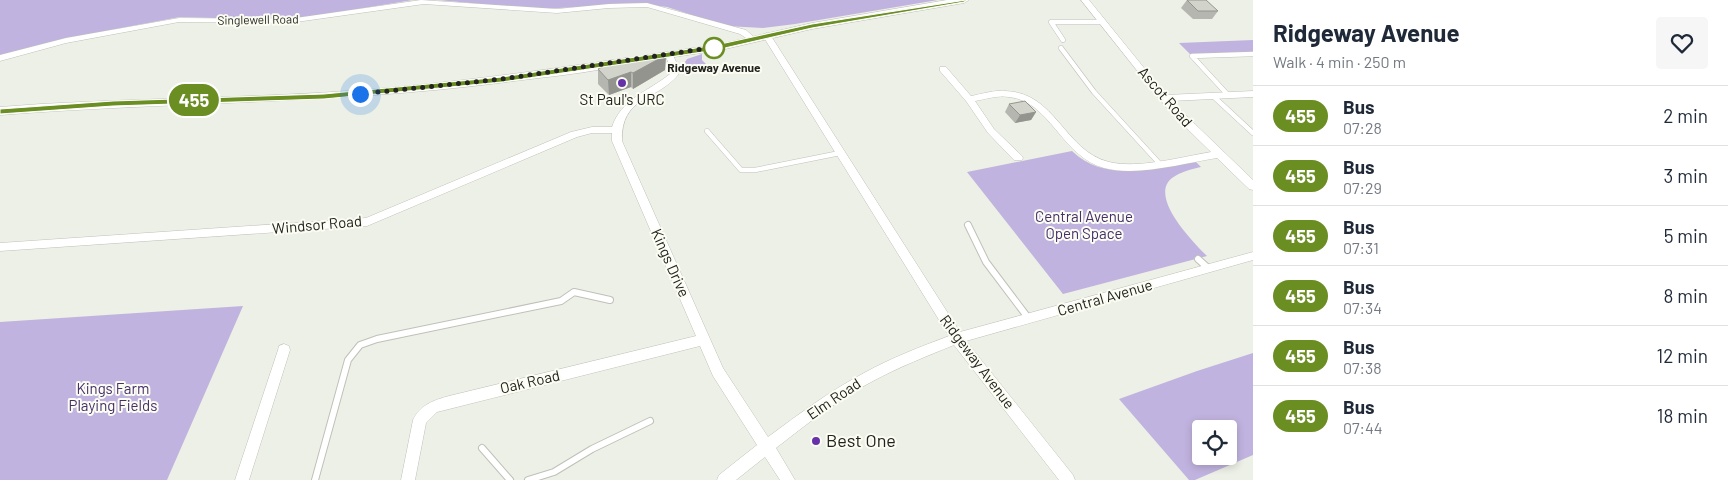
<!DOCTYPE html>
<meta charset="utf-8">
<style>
:root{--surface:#fff;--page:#f6f6f7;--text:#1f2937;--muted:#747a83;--line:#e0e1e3}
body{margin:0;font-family:Barlow,sans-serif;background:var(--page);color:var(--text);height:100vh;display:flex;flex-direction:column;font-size:19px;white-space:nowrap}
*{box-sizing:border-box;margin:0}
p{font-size:16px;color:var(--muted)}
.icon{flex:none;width:28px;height:28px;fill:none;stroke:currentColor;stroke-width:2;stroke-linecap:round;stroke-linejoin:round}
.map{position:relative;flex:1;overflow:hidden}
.side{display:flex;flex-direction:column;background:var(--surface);width:475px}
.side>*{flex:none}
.badge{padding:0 10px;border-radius:16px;font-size:18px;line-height:32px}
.tools{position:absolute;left:1192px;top:420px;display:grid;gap:10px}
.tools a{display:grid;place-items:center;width:45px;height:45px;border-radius:5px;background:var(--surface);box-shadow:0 2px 8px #0003;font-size:25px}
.you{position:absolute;width:25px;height:25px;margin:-12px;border:4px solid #fff;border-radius:50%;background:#1a73e8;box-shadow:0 0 0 8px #1a73e833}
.map>.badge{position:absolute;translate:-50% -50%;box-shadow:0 0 0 2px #fff}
.round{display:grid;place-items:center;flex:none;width:52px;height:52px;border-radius:5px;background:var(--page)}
.headline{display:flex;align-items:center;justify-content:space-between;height:85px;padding:0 20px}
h1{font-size:24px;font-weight:700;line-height:38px}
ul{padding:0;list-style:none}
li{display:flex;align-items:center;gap:15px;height:60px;padding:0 20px;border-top:1px solid var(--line)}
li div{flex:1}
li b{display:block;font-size:19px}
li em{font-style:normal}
li .badge{min-width:55px;font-weight:700;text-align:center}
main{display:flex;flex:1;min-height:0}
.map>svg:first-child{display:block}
.green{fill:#c1b3df;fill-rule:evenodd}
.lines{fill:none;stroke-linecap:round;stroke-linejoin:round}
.service-far1-casing{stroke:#bfc1b8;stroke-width:5.5}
.service-casing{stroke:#bfc1b8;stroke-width:8}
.minor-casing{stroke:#bfc1b8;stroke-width:1}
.tertiary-casing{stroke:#bfc1b8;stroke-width:1}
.service-far1{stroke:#fff;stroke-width:4.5}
.service{stroke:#fff;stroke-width:6}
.minor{fill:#fff;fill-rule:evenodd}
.tertiary{fill:#fff;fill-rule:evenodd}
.wall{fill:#b5b6af}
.shaded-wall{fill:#93948e}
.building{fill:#d2d4cb;stroke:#93948e}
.line{fill:#6b8e23;stroke:#fff}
.walk{stroke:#22231f;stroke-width:5;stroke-dasharray:0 9}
.stop-dot{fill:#fff;stroke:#6b8e23;stroke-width:2.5}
.poi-dot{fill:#6732a9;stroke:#fbfdf3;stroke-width:2}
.labels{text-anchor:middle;stroke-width:4;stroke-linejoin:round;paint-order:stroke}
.far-street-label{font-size:12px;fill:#22231f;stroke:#fbfdf3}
.far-stop-label{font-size:12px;font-weight:bold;fill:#22231f;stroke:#fbfdf3}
.street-label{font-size:15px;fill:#22231f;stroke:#fbfdf3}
.poi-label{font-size:15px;fill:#22231f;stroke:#fbfdf3}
.park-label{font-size:15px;fill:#462e6c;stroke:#fbfdf3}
.near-poi-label{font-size:18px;fill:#22231f;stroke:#fbfdf3;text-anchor:start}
</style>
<main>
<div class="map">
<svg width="1253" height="480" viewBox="0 0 1253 480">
<rect width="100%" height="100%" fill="#edf0e6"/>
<path class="green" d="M0,0H413L327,14L277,20L180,17L89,34L0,56Z
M437,0H938L795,24L763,28L726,26L667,7L643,4L538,9Z
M1253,40V52L1191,55L1179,43Z
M702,54V60L706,64L686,75L685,62L687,59Z
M1072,151C1106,184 1155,167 1196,162L1201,167C1192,169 1180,172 1172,178C1148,197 1194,243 1207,256L1063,294L967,172Z
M243,306L167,480H0V322Z
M1253,353V455L1195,480H1189L1119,399L1197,371ZM1201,429H1229V456H1201Z"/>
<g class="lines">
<defs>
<path id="service-far1" d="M1063,40L1051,22H1101
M1061,48L1094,92L1159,163
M1228,95L1192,56L1253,54
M1213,96L1253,133
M707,131L741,170H755L840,153"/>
<path id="service" d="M968,225L986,262L1029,319
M1198,259L1208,268
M482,448L510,480
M315,480L348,360L360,345L377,339L561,301L574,292L610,300
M528,480L554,472L592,449L650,421"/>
<path id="minor" d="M421,0L557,9L609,4L647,3L746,30L756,39L752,42L740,34L647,7L609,8L557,13L424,4L289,23L179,22L66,43L0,61V55L66,38L179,18L289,19Z
M1081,0H1089L1166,95L1253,91V97L1171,101L1253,180V190L1249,189L1217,158C1184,163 1137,177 1104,168C1061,156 1050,101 1009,97C998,95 986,99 975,101L994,129L1022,156L1023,158L1022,160H1014L988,133L966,101L940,71V67H946L971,96C982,94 994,90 1005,91C1056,92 1064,151 1109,162C1139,169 1181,157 1211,152L1170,112Z
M767,33L771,36L960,332L1253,252V260L966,341L1073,475L1075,480H1059L954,345C927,356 899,367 873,381C838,399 807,424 776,448L795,480H780L765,457L736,480H717L719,475L757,445L713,376L700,346L437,412L426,423L415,480H401L413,420C420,405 434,400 449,396L696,336L612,141V133H592L577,137L367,226L0,251V243L366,218L571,132L592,127H612C621,99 649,91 670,74V66L665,55L669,52L672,53L678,66V75C655,102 621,96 622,141L723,368L768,437C799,414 830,391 864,373C891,358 920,347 949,336L763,36Z
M284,344L289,346L290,350L249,480H235L278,350L279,346Z"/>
<path id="tertiary" d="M947,0H969L964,3L812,29L721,50L647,61L642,58L647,55L721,44L812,23Z
M626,58L630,59L631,61L630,63C588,74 542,77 499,83C333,104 166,102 0,115V107L41,104C148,98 255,98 363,90C451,83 539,71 626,58Z"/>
</defs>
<use href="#service-far1" class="service-far1-casing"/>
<use href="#service" class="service-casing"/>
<use href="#minor" class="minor-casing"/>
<use href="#tertiary" class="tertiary-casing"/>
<use href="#service-far1" class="service-far1"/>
<use href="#service" class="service"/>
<use href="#minor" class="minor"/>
<use href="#tertiary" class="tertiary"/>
</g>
<path class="wall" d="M1187,0L1218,11L1212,19H1193L1181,8Z
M666,55L665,70L633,89L631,87L609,95L598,84V69Z
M1009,104L1036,112L1031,120L1015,123L1005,112Z"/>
<path class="shaded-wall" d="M666,55L665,70L633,89V73Z
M631,72V87L609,95L608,80Z
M1036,112L1031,120L1015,123L1020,115Z"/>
<path class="building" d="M1187,0H1206L1218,11H1198Z
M666,55L633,73L631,72L608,80L598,69L614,61Z
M1025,101L1036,112L1020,115L1009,104Z"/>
<path class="line" d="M964,2L812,28L716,50L502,82L324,99L113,106L0,114V109L113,101L324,94L502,77L716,45L812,24L966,0H967Z"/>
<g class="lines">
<path class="walk" d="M360,94L502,79L716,47L714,48"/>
</g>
<circle class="stop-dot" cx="714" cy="48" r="10"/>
<g class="poi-dot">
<circle cx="622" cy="83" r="5"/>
<circle cx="816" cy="441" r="5"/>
</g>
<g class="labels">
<g class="far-street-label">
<text transform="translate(258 20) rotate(-1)" y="4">Singlewell Road</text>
</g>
<g class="far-stop-label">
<text x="714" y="72">Ridgeway Avenue</text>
</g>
<g class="street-label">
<text transform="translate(1165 97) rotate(49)" y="5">Ascot Road</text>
<text transform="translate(317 225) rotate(-5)" y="5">Windsor Road</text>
<text transform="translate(670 263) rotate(66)" y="5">Kings Drive</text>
<text transform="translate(1105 298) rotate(-16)" y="5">Central Avenue</text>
<text transform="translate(977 362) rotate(53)" y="5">Ridgeway Avenue</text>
<text transform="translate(530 382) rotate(-13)" y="5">Oak Road</text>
<text transform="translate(834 399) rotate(-34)" y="5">Elm Road</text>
</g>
<g class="poi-label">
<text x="622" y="105">St Paul's URC</text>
</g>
<g class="park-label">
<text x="1084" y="222">Central Avenue<tspan x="1084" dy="17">Open Space</tspan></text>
<text x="113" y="394">Kings Farm<tspan x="113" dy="17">Playing Fields</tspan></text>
</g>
<g class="near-poi-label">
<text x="826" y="447">Best One</text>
</g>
</g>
</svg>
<div class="tools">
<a><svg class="icon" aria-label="locate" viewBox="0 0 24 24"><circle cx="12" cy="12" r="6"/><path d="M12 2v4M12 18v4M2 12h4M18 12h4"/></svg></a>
</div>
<div class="you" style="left:360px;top:94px"></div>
<b class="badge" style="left:194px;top:100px;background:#6b8e23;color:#fff">455</b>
</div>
<section class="side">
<div class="headline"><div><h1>Ridgeway Avenue</h1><p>Walk · 4 min · 250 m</p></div><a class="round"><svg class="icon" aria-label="heart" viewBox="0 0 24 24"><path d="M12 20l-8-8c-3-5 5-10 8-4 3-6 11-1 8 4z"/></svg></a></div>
<ul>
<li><span class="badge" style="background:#6b8e23;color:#fff">455</span><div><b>Bus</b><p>07:28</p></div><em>2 min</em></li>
<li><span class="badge" style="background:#6b8e23;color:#fff">455</span><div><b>Bus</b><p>07:29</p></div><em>3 min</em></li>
<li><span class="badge" style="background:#6b8e23;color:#fff">455</span><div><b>Bus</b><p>07:31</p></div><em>5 min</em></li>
<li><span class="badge" style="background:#6b8e23;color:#fff">455</span><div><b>Bus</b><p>07:34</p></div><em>8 min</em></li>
<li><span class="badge" style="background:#6b8e23;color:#fff">455</span><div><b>Bus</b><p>07:38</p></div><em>12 min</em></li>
<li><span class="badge" style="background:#6b8e23;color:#fff">455</span><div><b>Bus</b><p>07:44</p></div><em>18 min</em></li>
</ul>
</section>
</main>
